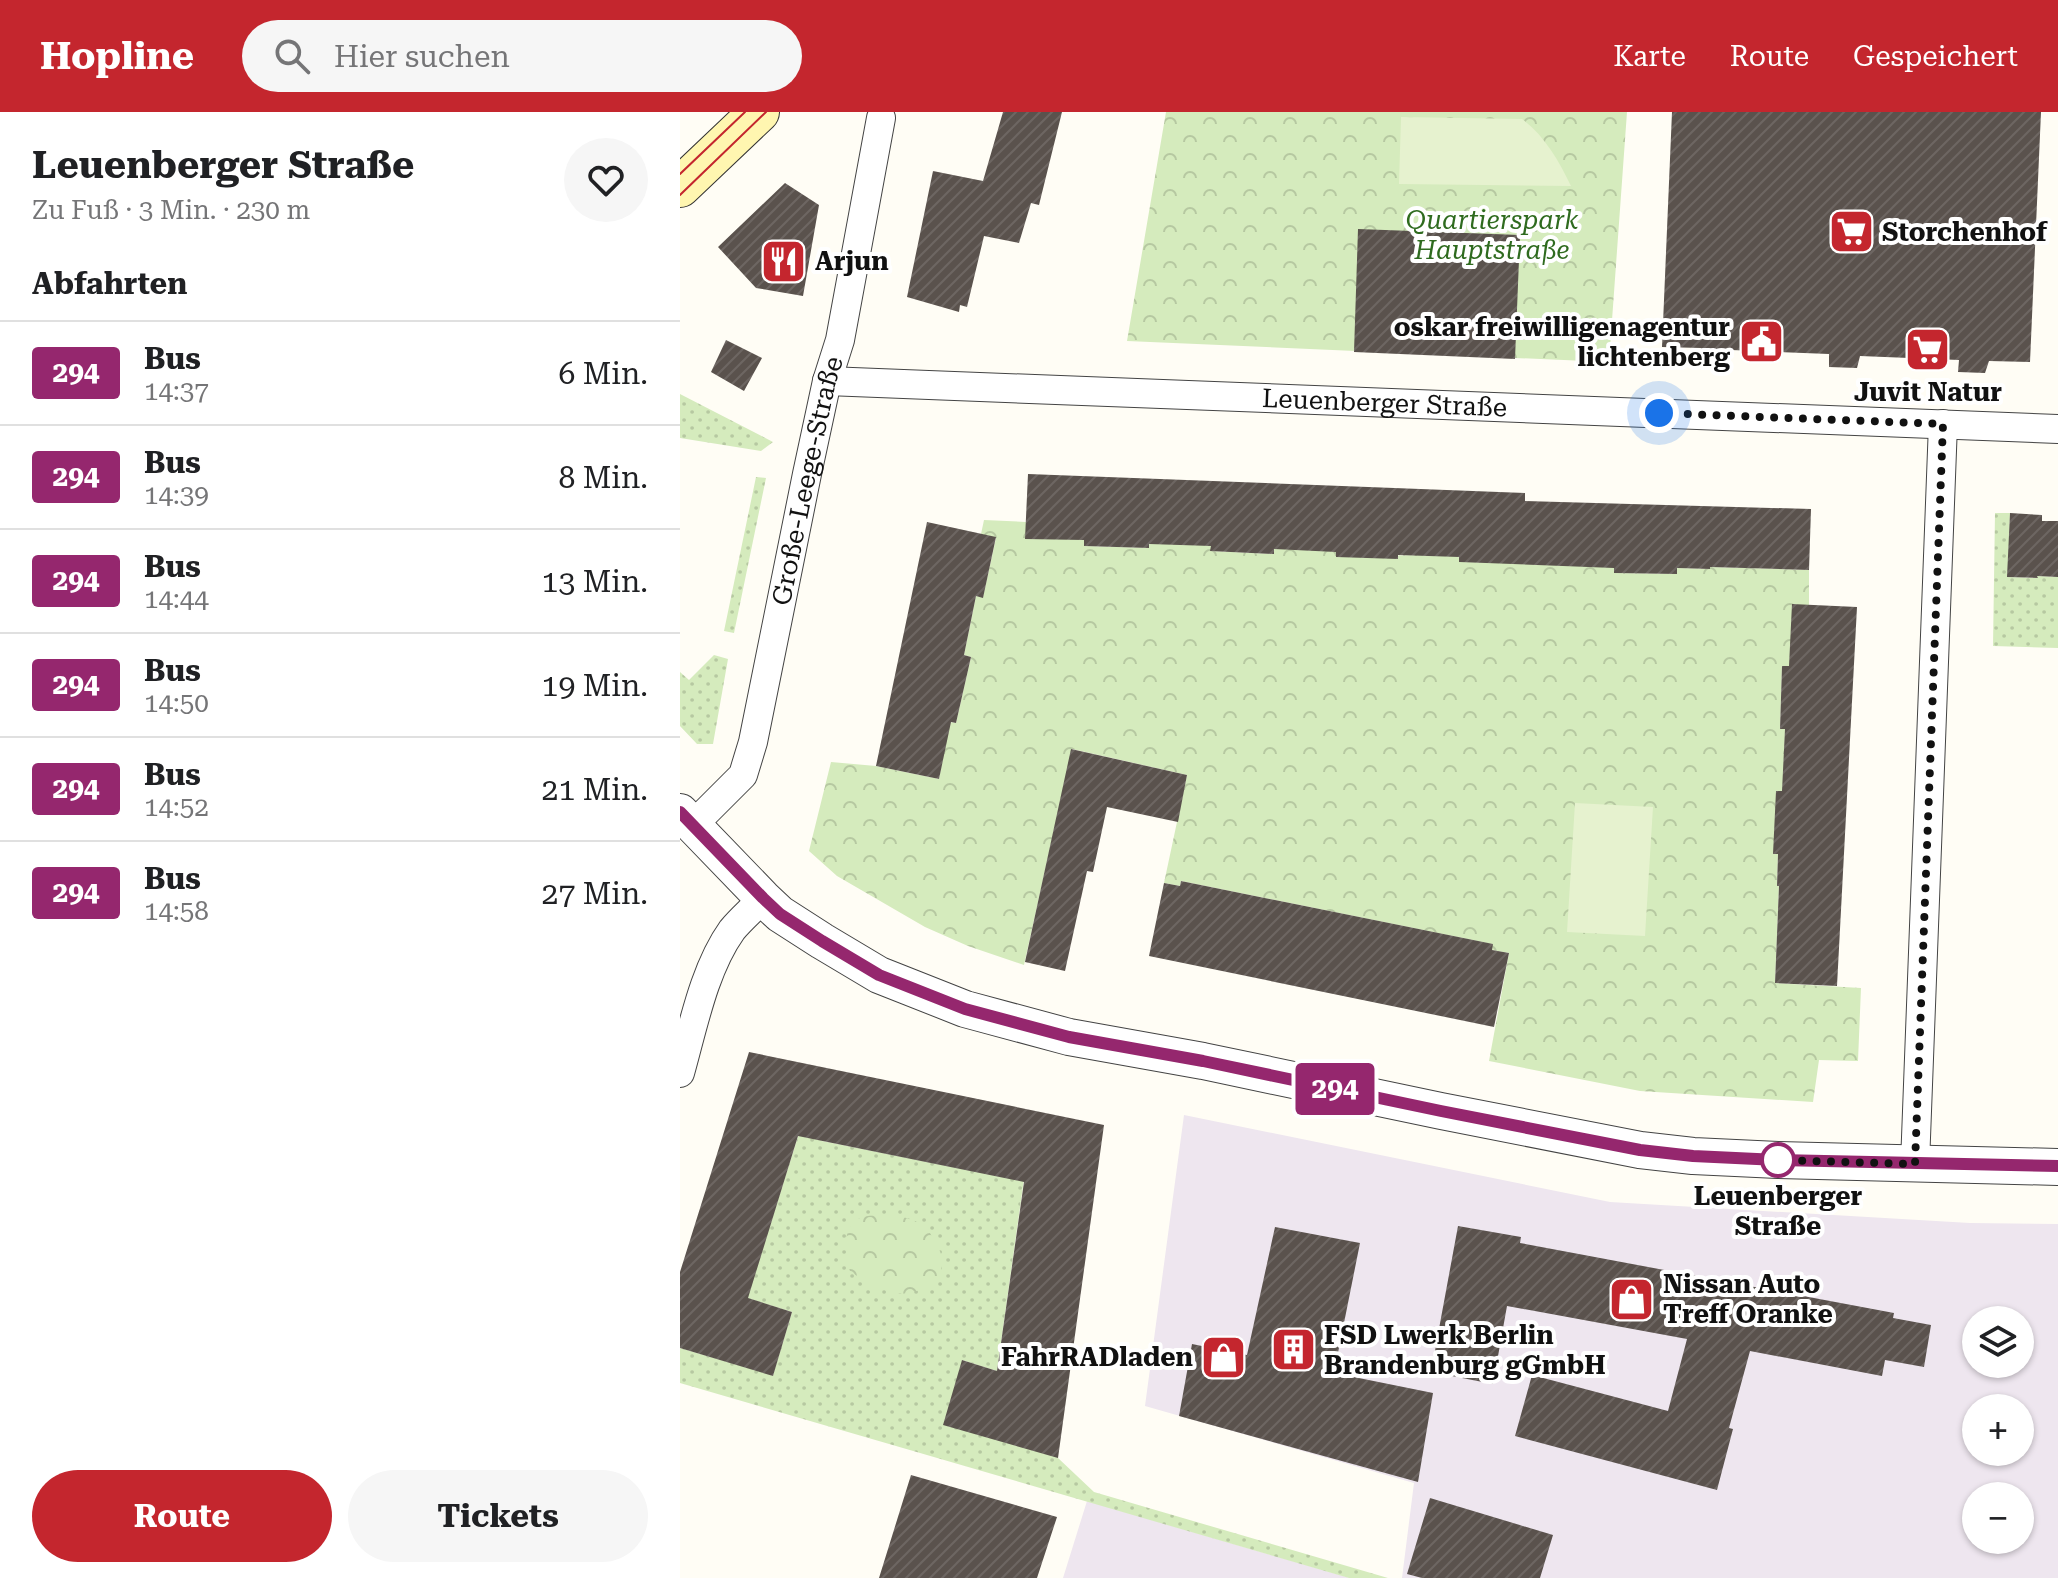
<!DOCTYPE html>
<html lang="de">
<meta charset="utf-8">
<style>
:root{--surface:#fff;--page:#f6f6f6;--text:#202124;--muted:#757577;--line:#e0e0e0;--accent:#c4262e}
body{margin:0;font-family:"Roboto Serif",serif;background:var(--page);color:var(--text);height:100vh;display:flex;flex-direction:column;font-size:30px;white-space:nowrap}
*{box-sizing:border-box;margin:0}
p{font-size:26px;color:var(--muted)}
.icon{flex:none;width:44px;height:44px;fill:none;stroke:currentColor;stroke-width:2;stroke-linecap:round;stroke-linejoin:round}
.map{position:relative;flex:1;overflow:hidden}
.drawer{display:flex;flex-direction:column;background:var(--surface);width:680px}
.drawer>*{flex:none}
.badge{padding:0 16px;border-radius:6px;font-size:28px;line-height:52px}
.tools{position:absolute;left:1282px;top:1194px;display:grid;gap:16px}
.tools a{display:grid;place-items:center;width:72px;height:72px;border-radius:50%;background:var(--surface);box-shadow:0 2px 6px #0004;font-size:40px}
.you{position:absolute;width:40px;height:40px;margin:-20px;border:6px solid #fff;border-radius:50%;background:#1a73e8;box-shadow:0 0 0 12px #1a73e833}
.map>.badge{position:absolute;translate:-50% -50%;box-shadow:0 0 0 4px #fff}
h2{padding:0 32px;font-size:30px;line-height:72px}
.round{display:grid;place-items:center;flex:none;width:84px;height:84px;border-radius:42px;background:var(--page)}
.headline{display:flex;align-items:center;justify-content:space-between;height:136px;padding:0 32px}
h1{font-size:38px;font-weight:700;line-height:60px}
.cta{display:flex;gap:16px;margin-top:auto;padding:16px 32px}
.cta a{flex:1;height:92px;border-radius:48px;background:var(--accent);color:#fff;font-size:32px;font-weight:700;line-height:92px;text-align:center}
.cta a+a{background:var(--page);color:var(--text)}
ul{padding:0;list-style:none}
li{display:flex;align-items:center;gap:24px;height:104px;padding:0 32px;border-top:2px solid var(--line)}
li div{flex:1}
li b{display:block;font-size:30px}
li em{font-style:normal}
li .badge{min-width:88px;font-weight:700;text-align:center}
header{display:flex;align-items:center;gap:48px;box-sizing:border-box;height:112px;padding:0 40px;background:var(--accent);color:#fff}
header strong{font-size:38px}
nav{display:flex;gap:44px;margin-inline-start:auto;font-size:28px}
.search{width:560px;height:72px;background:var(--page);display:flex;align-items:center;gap:20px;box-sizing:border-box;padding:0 28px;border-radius:44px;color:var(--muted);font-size:30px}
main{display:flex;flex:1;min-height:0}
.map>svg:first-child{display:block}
.industrial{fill:#eee6ef;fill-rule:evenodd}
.grass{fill:url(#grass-dots)}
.park{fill:url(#park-crowns)}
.pitch{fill:#e6f2cf}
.building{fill:url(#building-hatch)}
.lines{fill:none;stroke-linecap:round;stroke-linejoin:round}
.minor-casing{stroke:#444;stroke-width:30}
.tertiary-casing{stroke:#444;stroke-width:38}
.secondary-casing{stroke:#333;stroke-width:42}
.minor{stroke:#fff;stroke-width:28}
.tertiary{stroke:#fff;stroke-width:36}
.secondary{stroke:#fff6b0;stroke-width:40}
.tram{stroke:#c4262e;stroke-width:2}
.line-casing{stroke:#fff;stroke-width:18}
.line{stroke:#95276e;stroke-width:12}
.walk{stroke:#111;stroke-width:8;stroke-dasharray:0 14.4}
.stop-dot{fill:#fff;stroke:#95276e;stroke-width:4}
.labels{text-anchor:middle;stroke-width:8;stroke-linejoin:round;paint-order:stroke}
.park-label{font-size:26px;font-style:italic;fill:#2f6b1f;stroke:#fff}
.poi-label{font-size:26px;font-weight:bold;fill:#111;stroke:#fff;text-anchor:start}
.street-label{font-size:26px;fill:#111;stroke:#fff}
.stop-label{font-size:26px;font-weight:bold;fill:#111;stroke:#fff}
</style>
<header>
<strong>Hopline</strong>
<div class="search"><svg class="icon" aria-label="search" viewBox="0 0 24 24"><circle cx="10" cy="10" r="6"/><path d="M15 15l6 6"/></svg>Hier suchen</div>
<nav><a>Karte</a><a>Route</a><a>Gespeichert</a></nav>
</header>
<main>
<section class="drawer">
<div class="headline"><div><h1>Leuenberger Straße</h1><p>Zu Fuß · 3 Min. · 230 m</p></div><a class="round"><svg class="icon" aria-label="heart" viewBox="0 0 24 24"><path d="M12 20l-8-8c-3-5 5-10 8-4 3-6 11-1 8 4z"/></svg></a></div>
<h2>Abfahrten</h2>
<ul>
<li><span class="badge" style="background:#95276e;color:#fff">294</span><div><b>Bus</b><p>14:37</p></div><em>6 Min.</em></li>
<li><span class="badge" style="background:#95276e;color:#fff">294</span><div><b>Bus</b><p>14:39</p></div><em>8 Min.</em></li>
<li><span class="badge" style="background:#95276e;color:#fff">294</span><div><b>Bus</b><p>14:44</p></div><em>13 Min.</em></li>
<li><span class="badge" style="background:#95276e;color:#fff">294</span><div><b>Bus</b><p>14:50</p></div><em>19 Min.</em></li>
<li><span class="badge" style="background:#95276e;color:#fff">294</span><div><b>Bus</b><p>14:52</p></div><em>21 Min.</em></li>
<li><span class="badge" style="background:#95276e;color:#fff">294</span><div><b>Bus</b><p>14:58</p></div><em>27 Min.</em></li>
</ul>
<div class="cta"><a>Route</a><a>Tickets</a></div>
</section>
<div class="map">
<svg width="1378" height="1466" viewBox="0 0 1378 1466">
<defs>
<pattern id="grass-dots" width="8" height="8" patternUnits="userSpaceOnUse" patternTransform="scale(2)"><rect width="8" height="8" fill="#d5ebbd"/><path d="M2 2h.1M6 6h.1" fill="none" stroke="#b6c8a1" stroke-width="1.8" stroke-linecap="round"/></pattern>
<pattern id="park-crowns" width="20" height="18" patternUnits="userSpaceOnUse" patternTransform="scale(2)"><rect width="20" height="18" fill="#d5ebbd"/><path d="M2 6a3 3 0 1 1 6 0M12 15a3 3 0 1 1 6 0" fill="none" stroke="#b6c8a1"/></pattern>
<pattern id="building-hatch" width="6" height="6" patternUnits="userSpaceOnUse" patternTransform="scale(2)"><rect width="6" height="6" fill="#5a524d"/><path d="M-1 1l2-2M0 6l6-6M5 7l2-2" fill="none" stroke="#6d6662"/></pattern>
</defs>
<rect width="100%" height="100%" fill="#fffdf5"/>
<path class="industrial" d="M504,1003L930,1090L1290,1111L1378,1112V1466H722L734,1371L465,1294ZM1296,1208H1340V1252H1296ZM1296,1296H1340V1340H1296ZM1296,1384H1340V1428H1296Z
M407,1389L670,1466H383Z"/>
<path class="grass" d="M0,282L93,330L81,339L0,326Z
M76,365L86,366L54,521L44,519Z
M1315,401H1330L1328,465L1357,466V464L1378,465V536L1313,534Z
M34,543L48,547L33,632H17L0,614V560L9,568Z
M121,1015L142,1029L322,1065L345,1060L317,1259L282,1248L378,1346L414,1380L708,1466H669L0,1271V1236L93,1263L112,1200L67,1186Z"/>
<path class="park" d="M486,0H947L929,250L447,229Z
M304,408L346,410V427H404L405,434L469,436V432H531V439L593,442L594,437H656V445L779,442V450L934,452L935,461L997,462V456L1029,457L1030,455L1129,458V493L1109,554H1102L1100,616L1105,617L1104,679L1094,742H1098L1097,773L1099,774L1095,871L1181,876L1178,949L1139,948L1133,990L960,979L809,949L829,841L812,838V832L501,769L500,774L484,771L507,663L392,637L344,853L288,834L245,815L157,764L129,739L151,650L196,654L259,667L269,610L276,611L291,545L284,543L296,484L303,485L316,426L301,422Z
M206,1103C216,1104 227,1105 237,1110C245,1113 250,1120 254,1128C258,1135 263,1143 262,1151C262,1173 233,1184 215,1181C197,1177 184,1169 170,1159C165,1143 161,1114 180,1106C188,1103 198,1103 206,1103Z"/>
<path class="pitch" d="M721,5L842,7C864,23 879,49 891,74L719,72Z
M895,691L973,695L965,824L887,820Z"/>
<path class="building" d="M323,0H382L359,93L351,91L339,131L304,124L287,195L280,193L279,200L227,185L253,59L303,69Z
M992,0H1361L1350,250L1309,249L1305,261L1278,260L1279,248L1180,244L1177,256L1149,255V242L1051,238L1049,250H1020L1021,236L982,235Z
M105,71L139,93L123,184L76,176L38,135Z
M678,117L840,123L835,247L674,240Z
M46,228L82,246L64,279L31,260Z
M348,362L845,381V389L1131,397L1129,458L1030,455V457L997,456V462L934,461V456L779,450V445L718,443V447L656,445V440L594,437V442L530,439L531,434L469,432V436L404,434V428L345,427Z
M1330,401L1362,403V409H1378V465L1357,464L1358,466L1327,465Z
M247,410L316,425L303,486L296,484L284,543L291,545L276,611L271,610L259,667L196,654Z
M1112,492L1177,495L1157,874L1095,871L1099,774H1097L1098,742H1093L1096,679H1102L1105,617H1100L1102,554H1109Z
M391,637L507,663L498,710L427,695L413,760L407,759L385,859L345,850Z
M501,769L813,832L812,838L829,841L814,915L469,844L484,771L500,774Z
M69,940L424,1013L378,1346L263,1313L282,1248L317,1259L344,1070L118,1024L68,1186L112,1200L93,1264L0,1236V1160Z
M778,1114L841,1125L840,1131L1214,1201L1213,1206L1251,1213L1244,1255L1205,1248L1202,1264L1070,1239L1049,1316L1053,1317L1037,1378L835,1324L852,1263L988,1299L1007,1227L827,1194L813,1272L751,1260Z
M595,1115L680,1131L654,1261L753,1281L738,1370L499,1304L512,1232L567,1243Z
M231,1363L377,1405L357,1466H199Z
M750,1386L873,1423L860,1466H742L727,1462Z"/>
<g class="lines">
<defs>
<g id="minor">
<path id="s1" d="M147,269L1378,317"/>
<path id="s2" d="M13,713L63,663L73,630L127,362L147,269L160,228L201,6"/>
<path d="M0,961C13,915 24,857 52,818C61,807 73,797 83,786"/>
<path d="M1235,1052L1263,312"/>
</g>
<path id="tertiary" d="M0,700L83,786L100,802L142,829L199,863L285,897L389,925L523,949L761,999L960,1038L1013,1044L1098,1048L1378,1055"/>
<path id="secondary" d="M0,75L79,0"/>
</defs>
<use href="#minor" class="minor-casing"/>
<use href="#tertiary" class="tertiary-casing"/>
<use href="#secondary" class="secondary-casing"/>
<use href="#minor" class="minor"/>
<use href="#tertiary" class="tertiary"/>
<use href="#secondary" class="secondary"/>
<path class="tram" d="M0,62L65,0
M0,83L86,0"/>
</g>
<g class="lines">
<defs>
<path id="line" d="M0,700L83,786L100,802L142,829L199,863L285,897L389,925L523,949L761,999L960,1038L1013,1044L1098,1048L1378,1054"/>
</defs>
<use href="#line" class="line-casing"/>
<use href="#line" class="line"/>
<path class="walk" d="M979,301L1263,312L1235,1052L1098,1048"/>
</g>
<defs>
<symbol id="supermarket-square" viewBox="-11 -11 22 22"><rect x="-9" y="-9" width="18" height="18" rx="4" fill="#c4262e" stroke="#fff"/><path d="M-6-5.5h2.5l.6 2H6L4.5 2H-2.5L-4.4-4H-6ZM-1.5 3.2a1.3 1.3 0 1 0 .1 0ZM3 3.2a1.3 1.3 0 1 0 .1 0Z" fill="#fff"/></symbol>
<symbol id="restaurant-square" viewBox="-11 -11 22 22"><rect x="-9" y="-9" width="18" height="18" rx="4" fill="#c4262e" stroke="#fff"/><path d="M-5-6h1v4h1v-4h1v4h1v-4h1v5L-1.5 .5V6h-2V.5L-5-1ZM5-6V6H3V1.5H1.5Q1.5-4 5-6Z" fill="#fff"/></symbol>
<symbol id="civic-square" viewBox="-11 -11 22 22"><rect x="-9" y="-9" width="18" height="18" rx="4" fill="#c4262e" stroke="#fff"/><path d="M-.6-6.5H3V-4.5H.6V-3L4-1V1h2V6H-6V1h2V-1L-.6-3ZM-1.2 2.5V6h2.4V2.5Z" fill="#fff"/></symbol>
<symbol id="shop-square" viewBox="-11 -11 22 22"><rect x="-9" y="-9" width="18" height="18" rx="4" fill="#c4262e" stroke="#fff"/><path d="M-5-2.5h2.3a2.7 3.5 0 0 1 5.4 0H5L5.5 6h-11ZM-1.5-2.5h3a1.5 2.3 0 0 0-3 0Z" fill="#fff"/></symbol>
<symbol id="building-square" viewBox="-11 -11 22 22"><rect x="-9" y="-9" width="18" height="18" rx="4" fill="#c4262e" stroke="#fff"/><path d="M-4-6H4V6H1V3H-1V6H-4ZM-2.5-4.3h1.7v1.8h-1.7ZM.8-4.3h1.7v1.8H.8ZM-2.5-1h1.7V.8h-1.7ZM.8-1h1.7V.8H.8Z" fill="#fff"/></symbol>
</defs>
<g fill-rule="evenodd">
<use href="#supermarket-square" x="1146" y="94" width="51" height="51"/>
<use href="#restaurant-square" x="78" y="124" width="51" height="51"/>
<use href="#civic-square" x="1056" y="204" width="51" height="51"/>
<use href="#supermarket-square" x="1222" y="212" width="51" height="51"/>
<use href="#shop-square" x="926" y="1162" width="51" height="51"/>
<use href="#building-square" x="588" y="1212" width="51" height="51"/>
<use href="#shop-square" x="518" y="1220" width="51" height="51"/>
</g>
<circle class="stop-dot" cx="1098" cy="1048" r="16"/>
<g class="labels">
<g class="park-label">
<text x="812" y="117">Quartierspark<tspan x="812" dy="30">Hauptstraße</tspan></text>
</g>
<g class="poi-label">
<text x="1202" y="129">Storchenhof</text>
<text x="135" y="158">Arjun</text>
<text x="1050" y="224" text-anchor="end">oskar freiwilligenagentur<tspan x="1050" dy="30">lichtenberg</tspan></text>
<text x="1248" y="289" text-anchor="middle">Juvit Natur</text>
<text x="983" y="1181">Nissan Auto<tspan x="983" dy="30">Treff Oranke</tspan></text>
<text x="644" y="1232">FSD Lwerk Berlin<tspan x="644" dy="30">Brandenburg gGmbH</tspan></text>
<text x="513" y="1254" text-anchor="end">FahrRADladen</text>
</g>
<g class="street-label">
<text dy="9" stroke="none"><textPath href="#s1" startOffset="558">Leuenberger Straße</textPath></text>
<text dy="9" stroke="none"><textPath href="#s2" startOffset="372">Große-Leege-Straße</textPath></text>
</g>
<g class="stop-label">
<text x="1098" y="1093">Leuenberger<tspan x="1098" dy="30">Straße</tspan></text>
</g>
</g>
</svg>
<div class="tools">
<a><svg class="icon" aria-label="layers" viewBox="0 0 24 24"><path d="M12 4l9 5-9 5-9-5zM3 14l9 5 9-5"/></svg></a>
<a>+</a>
<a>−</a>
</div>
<div class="you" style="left:979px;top:301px"></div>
<b class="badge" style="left:655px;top:977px;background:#95276e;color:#fff">294</b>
</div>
</main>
